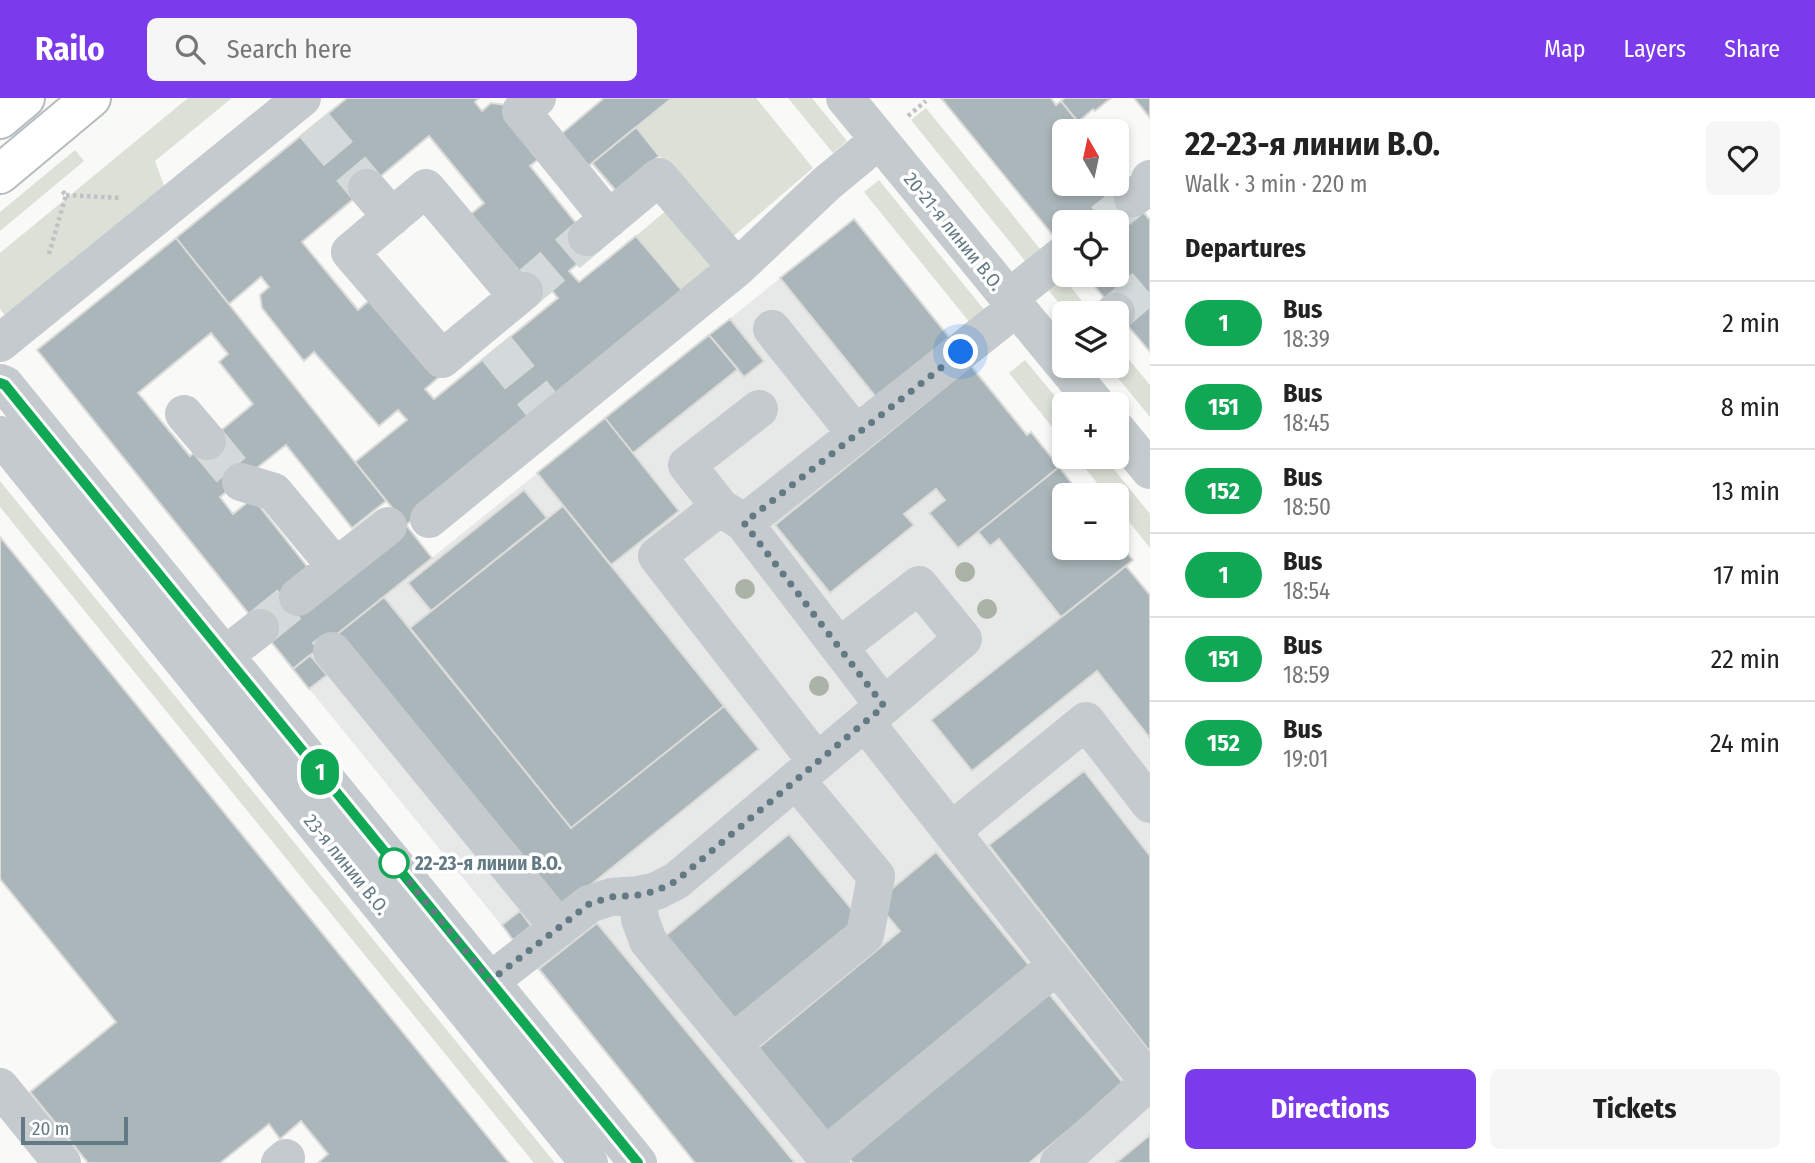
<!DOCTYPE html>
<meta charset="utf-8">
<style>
:root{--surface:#fff;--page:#f6f6f6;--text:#222;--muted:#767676;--line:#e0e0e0;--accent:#7c3aed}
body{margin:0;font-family:"Fira Sans Condensed",sans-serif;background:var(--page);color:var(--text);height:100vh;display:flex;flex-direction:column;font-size:26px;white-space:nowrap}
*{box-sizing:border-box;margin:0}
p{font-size:23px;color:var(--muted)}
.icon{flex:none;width:38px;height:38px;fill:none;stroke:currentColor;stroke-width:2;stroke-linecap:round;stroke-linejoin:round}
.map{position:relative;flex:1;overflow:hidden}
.sheet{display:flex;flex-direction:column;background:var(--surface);width:665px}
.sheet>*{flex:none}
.badge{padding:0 14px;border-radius:23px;font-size:24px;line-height:46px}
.needle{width:46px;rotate:351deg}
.tools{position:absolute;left:1052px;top:21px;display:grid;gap:14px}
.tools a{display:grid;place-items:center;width:77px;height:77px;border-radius:10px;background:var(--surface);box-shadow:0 4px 10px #0003;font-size:35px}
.scale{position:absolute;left:21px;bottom:18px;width:107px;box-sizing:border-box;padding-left:7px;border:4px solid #637983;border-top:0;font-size:19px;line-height:24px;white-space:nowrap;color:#637983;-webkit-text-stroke:5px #fff;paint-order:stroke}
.you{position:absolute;width:35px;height:35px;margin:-18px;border:5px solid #fff;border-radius:50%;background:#1a73e8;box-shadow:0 0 0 10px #1a73e833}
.map>.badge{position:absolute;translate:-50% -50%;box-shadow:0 0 0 4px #fff}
h2{padding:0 35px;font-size:26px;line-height:63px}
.round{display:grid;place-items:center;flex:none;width:74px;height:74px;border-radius:10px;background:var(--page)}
.overview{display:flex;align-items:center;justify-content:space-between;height:119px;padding:0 35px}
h1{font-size:33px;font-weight:700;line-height:52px}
.primary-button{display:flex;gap:14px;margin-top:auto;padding:14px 35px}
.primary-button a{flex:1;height:80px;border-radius:10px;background:var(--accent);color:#fff;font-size:28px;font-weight:700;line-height:80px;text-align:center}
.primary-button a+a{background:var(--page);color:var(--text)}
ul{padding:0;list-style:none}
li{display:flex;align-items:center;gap:21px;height:84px;padding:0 35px;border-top:2px solid var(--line)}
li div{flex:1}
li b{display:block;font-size:26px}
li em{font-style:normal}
li .badge{min-width:77px;font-weight:700;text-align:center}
header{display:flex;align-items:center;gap:42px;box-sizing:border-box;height:98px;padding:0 35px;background:var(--accent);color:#fff}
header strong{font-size:33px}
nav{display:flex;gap:38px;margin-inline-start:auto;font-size:24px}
.search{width:490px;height:63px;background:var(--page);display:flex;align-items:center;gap:18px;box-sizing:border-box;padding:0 24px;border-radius:10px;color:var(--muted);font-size:26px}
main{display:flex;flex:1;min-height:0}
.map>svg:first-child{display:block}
.built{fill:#e7e9e8}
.green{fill:#dce1d7}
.building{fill:#abb6ba;stroke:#dbdbd9;stroke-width:2;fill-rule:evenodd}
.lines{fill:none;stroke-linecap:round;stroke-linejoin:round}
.minor-tunnel{stroke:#d4d9da;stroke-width:38;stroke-dasharray:38 19;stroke-linecap:butt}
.major-casing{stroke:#b5bcbf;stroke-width:42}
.path{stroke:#bec2c4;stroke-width:4.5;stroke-dasharray:3.5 3.5;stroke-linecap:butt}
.minor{stroke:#c4cacd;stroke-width:38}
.major{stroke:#fff;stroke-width:38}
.tree{fill:#aab3a5}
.line-casing{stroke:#fff;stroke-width:16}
.line{stroke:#10a855;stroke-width:10}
.walk{stroke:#637983;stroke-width:7;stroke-dasharray:0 12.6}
.stop-dot{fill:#fff;stroke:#10a855;stroke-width:3.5}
.labels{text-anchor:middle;stroke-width:7;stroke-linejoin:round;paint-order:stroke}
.street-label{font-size:19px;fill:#637983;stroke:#fff}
.stop-label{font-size:19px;font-weight:bold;fill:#637983;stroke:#fff;text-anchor:start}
</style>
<header>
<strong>Railo</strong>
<div class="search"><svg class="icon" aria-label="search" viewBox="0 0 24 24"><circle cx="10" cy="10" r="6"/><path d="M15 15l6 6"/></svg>Search here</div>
<nav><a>Map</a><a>Layers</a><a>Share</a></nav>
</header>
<main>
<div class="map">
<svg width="1150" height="1065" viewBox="0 0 1150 1065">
<rect width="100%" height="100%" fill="#f9f9f7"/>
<path class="built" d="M854,121L1027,337L1031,334L1081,397H1064V450H1116L1117,441L1133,462L1126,468L1150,497V1065H695L293,571Z"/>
<path class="green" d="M188,0H232L155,63L165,90L8,221L0,211V155Z
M672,0H756L813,70L729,142L636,29Z
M788,0H812L847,43L833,55Z
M926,10L1041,152L1026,164L911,22Z
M75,52L84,63L0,133V114Z
M879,82L986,214L971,226L864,94Z
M669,113L716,161L686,197L636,138L663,115Z
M1061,177L1090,213L1087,215H1067L1046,189Z
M1117,247L1150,287V319L1108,268H1116Z
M1025,262L1064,309V344L1009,275Z
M1076,359H1104L1150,416V450L1117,409L1116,397H1107Z
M0,383L555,1065H534L0,409Z"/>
<path class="building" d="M347,0H479L475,4L482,13L491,5L506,7L544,57L530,68L596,150L569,173L579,184L636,138L686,197L406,427L355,364L407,322L398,312L379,328L314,254L304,263L262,210L260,197L269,189L261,179L229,206L176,140ZM429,38L484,105L464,122L532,203L549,189L558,200L434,301L425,291L439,279L372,200L358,212L302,144Z
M604,0H672L581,74L554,42Z
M941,0H1051L1056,7L1061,3L1078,24L1073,27L1078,33H1064V86H1116V80L1141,111L1116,130V124H1064V151Z
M1065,0H1111L1095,13L1093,11L1078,24L1061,3Z
M1134,0H1150V20Z
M636,29L659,58L617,94L592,65Z
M1141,111L1150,122V254L1085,177H1116V130Z
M854,121L953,244L879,303L780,180Z
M176,140L386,403L352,430L286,347L220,399L233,416L253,400L313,476L406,427L432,460L326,545L321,539L313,545L318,551L293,571L37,252ZM211,235L228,256L219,264L253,306L190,358L138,295Z
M730,221L764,263L744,279L709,237Z
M709,237L738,271L633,355L605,320Z
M971,268L1027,337L1031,334L1059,369L958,450L929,415L945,402L936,391L904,416L914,427L830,495L775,427Z
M605,320L679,413L611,467L537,375Z
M1059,369L1081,397H1064V450H1116V441L1133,462L1061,519L999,441L990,448L978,434Z
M524,392L547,420L431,513L408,485Z
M563,408L724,608L571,730L410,530Z
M0,439L509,1065H318L328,1056L301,1023L280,1041L269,1026L220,1065H88L30,994L116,924L0,781Z
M1126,468L1150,497V640L1097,573L972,673L931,622Z
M384,499L571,730L724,608L759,651L557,814L335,538Z
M310,557L327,577L309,591L293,571Z
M1084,673L1150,758V954L989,747Z
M789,736L860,821L735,925L664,839Z
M936,754L1033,872L830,1039L757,951L900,833L876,804Z
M520,813L531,828L513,842L502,827Z
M597,825L795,1065H695L539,871Z
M1045,891L1124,986L1029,1065H853L846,1056Z
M1150,1037V1065H1116Z"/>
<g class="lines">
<path class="minor-tunnel" d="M314,27L367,90
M1103,124L1133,100
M524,193L587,139
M1116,214L1150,185
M496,250L546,312
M207,343L241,384
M260,530L298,499"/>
<defs>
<path id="major" d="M0,21L25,0
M0,76L91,0"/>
</defs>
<use href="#major" class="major-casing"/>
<path class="path" d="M908,18L926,3
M66,97L121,100
M49,156L66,97L62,93"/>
<path class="minor" d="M537,0L521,13L609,121
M845,0L1064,267
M367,90L392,119
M1133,100L1148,88L1150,81
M587,139L659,79L737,170
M517,198L426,90L350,154L442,261L524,193
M1009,200L1064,156
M1114,215L1116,214
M772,231L856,336
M0,245L302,0
M1065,268L1096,306
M0,285L5,287L638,1065
M759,311L687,367L720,409L744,425L884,608
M184,316L207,343
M1116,331L1150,372
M0,337L589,1065
M241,384L274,394L336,469
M720,409L657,458L817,664
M429,421L737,170L826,86L879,42
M744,425L1017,209
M298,499L388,428
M332,553L559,830
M225,557L260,530
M865,624L1149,984
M951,733L1086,623L1150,706
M638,797L640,821L648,843L831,1065
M469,900L589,806L611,799L638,797L656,793L676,783L963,541L919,487L839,549
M733,945L865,837L876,778L796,682
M0,989L62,1065
M825,1058L1057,867
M280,1065L286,1060
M1059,1065L1150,983"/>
<use href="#major" class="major"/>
</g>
<g class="tree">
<circle cx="965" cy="474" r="10"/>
<circle cx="745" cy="491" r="10"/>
<circle cx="987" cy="511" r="10"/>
<circle cx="819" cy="588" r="10"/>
</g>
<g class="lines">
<defs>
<path id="line" d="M0,285L5,287L22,308L638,1065"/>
</defs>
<use href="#line" class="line-casing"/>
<use href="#line" class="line"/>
<path class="walk" d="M394,765L490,883L589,806L611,799L638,797L656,793L676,783L884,608L744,425L961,254"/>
</g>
<circle class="stop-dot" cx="394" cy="765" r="14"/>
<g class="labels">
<g class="street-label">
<text transform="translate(954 133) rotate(51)" y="7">20-21-я линии В.О.</text>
<text transform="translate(347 766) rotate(51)" y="7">23-я линии В.О.</text>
</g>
<g class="stop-label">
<text x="415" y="772">22-23-я линии В.О.</text>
</g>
</g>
</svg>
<div class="tools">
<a><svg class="needle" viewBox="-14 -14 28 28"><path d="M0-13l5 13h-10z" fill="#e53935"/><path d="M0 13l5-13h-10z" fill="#767676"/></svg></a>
<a><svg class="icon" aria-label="locate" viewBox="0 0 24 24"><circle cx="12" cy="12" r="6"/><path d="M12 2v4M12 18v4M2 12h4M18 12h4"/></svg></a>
<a><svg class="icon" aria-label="layers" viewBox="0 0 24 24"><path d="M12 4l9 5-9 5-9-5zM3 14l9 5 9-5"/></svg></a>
<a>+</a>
<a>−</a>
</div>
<div class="scale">20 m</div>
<div class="you" style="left:961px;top:254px"></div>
<b class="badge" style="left:320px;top:674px;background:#10a855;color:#fff">1</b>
</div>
<section class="sheet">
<div class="overview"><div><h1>22-23-я линии В.О.</h1><p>Walk · 3 min · 220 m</p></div><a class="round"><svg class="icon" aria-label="heart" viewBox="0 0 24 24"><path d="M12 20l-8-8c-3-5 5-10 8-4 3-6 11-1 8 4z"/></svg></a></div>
<h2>Departures</h2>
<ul>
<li><span class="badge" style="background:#10a855;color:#fff">1</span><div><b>Bus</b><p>18:39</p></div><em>2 min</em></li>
<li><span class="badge" style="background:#10a855;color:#fff">151</span><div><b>Bus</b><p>18:45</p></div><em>8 min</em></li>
<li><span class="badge" style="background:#10a855;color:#fff">152</span><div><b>Bus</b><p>18:50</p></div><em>13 min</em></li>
<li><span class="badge" style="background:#10a855;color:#fff">1</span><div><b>Bus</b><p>18:54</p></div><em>17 min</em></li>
<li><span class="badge" style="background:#10a855;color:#fff">151</span><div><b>Bus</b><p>18:59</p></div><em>22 min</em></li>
<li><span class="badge" style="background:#10a855;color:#fff">152</span><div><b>Bus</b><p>19:01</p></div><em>24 min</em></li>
</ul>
<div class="primary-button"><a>Directions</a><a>Tickets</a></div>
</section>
</main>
